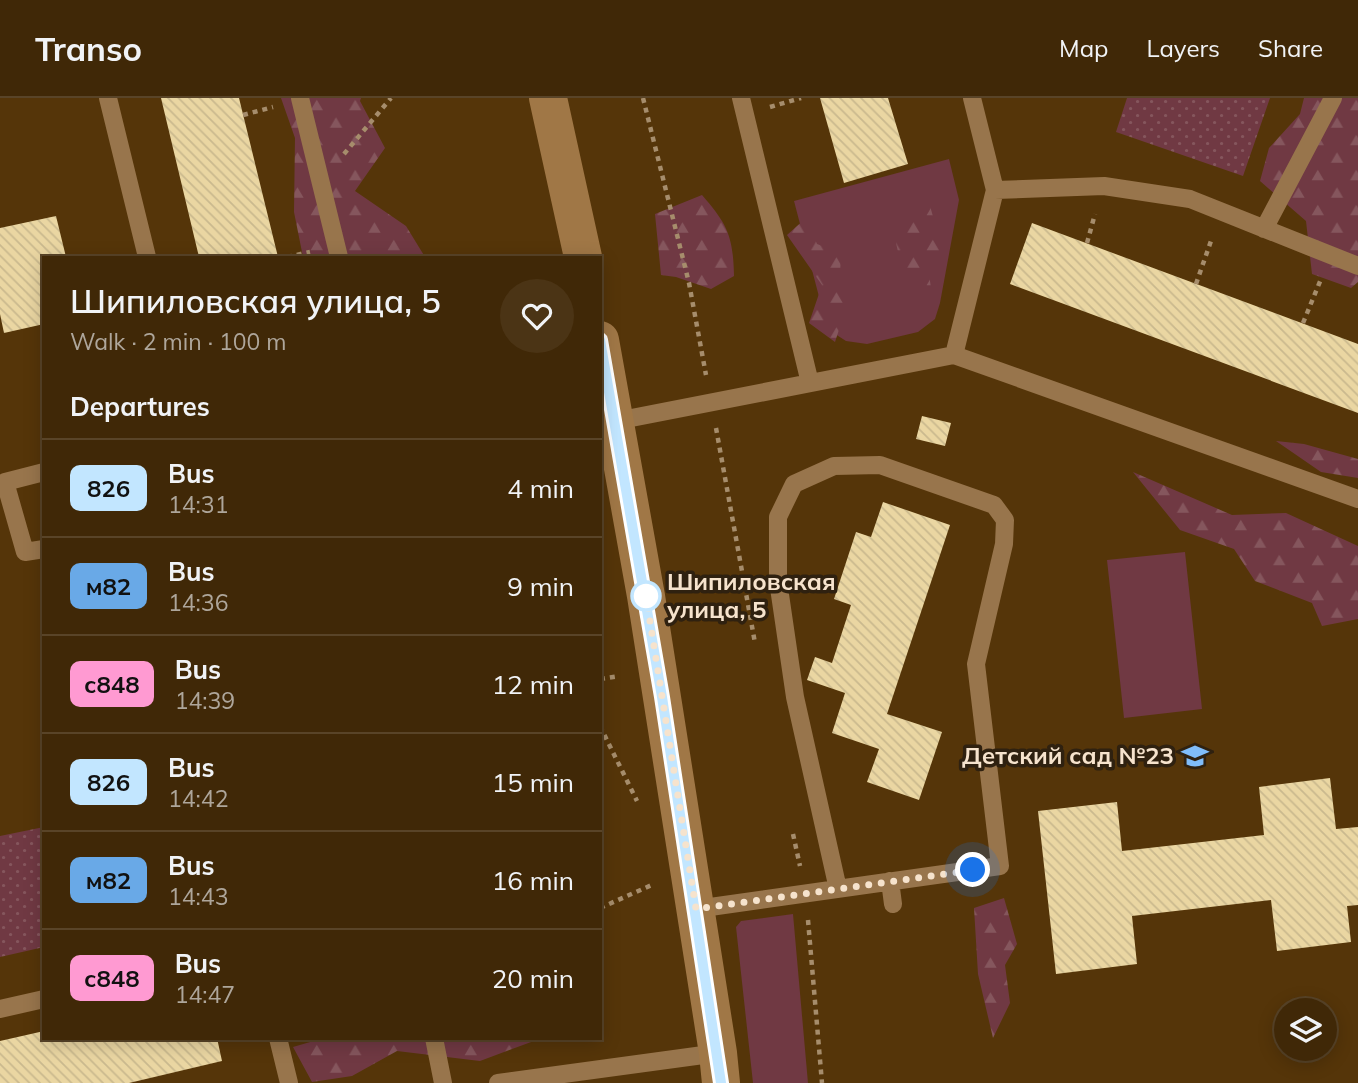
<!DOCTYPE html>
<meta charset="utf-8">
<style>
:root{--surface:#402807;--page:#4b3415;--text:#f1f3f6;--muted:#aea69b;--line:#594428}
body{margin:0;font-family:Mulish,sans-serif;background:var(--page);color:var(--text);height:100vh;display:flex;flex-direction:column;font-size:26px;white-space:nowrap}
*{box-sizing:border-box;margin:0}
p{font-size:23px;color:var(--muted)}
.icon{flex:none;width:38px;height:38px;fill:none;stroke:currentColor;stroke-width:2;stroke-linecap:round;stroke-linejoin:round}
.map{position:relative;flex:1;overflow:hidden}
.drawer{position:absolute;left:42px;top:158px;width:560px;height:784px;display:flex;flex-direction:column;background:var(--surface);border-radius:0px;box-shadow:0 4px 18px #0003,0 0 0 2px var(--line)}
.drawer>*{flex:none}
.badge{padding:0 14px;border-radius:10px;font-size:24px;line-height:46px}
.controls{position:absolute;left:1274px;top:900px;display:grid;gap:14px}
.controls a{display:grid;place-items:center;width:63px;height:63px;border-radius:50%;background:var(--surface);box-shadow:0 4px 18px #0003,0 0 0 2px var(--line);font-size:35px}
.you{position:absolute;width:35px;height:35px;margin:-18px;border:5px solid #fff;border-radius:50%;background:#1a73e8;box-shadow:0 0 0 10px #1a73e833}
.map>.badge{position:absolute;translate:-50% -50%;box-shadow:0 0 0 4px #fff}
h2{padding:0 28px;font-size:26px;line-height:63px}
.round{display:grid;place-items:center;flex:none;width:74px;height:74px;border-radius:37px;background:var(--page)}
.overview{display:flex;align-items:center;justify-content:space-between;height:119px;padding:0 28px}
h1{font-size:33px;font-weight:600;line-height:52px}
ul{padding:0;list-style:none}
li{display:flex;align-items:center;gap:21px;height:98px;padding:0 28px;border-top:2px solid var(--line)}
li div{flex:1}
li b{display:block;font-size:26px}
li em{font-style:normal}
li .badge{min-width:77px;font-weight:700;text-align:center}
header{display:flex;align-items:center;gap:42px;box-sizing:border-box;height:98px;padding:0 35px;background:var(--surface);border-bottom:2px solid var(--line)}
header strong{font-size:33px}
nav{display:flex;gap:38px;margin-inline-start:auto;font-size:24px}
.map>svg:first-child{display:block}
.grass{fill:#703943}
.forest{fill:url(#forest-firs)}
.park{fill:url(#park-dots)}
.building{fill:url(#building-back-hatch)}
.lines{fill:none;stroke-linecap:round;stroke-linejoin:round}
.path{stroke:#a68d6c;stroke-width:4.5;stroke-dasharray:5 5;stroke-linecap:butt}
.lane{stroke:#98754c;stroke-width:18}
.secondary{stroke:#a07746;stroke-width:38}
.line-casing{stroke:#fff;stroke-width:16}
.line{stroke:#c2e6ff;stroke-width:10}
.walk{stroke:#f6e3cd;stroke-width:7;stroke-dasharray:0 12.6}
.stop-dot{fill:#fff;stroke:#c2e6ff;stroke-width:3.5}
.labels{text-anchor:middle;stroke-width:7;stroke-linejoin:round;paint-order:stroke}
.stop-label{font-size:24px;font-weight:bold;fill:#f6e3cd;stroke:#2f2110;text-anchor:start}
.poi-label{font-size:24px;font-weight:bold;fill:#f6e3cd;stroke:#2f2110;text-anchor:end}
</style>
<header>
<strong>Transo</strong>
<nav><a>Map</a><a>Layers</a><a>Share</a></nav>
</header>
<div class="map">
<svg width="1358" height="985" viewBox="0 0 1358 985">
<defs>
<pattern id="forest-firs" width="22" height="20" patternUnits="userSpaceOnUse" patternTransform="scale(1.75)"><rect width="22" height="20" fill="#703943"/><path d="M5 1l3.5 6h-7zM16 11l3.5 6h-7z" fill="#85565d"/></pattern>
<pattern id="park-dots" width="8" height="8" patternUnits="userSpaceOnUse" patternTransform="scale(1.75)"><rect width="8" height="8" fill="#703943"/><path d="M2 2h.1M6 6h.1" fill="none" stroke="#85565d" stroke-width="1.8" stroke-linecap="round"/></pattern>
<pattern id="building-back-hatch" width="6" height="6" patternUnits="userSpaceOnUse" patternTransform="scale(1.75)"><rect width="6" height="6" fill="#ead6a2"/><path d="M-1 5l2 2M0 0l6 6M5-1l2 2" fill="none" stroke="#cab98e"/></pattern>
</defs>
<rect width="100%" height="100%" fill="#553509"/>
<path class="grass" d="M949,61L959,102L940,205L935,221L918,234L867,246L846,243L832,234L823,214L794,103Z
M1185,454L1202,611L1124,620L1107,462Z
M793,816L808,985H753L736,829L741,823Z"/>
<path class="forest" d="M281,0H361L360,3L385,50L355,93L406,128L425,159H303L294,114L295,40Z
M1304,0H1358V184L1351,190L1312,176L1306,123L1260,83L1269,50L1300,16Z
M702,97C728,127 733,138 734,178L711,191L676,179L661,177L655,116Z
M930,108L944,157L928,169L931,190L924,202L905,184L896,145L915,121Z
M806,120L817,146L841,155L840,177L848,204L835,244L809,225L822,187L787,137Z
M1276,343L1304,346L1358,361V380L1321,374Z
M1133,374L1232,417L1286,415L1358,448V521L1322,528L1312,505L1255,483L1234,451L1180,432Z
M1004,800L1017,846L1005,867L1010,905L993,940L978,876L974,810Z
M324,940H542L480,963L397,953L352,978L312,984L293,949Z"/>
<path class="park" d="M1127,0H1270L1243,78L1116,34Z
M44,729V849L0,859V738Z"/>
<path class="building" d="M161,0H239L278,159H199Z
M820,0H888L908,66L844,85Z
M56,118L66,159H44V226L4,235L0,216V130Z
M1032,125L1358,246V315L1010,186Z
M922,318L951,325L945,348L916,341Z
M883,404L950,427L887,616L942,634L919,702L867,684L879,651L832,635L845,595L807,582L815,559L832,565L851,507L834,501L856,434L871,439Z
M1330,680L1336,731L1358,729V807L1347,808L1351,844L1277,853L1271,802L1132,818L1137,866L1056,876L1038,713L1117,704L1122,753L1264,737L1259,689Z
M44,933V940H217L222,963L129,985H0V943Z"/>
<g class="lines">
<path class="path" d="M643,0L689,185L706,277
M770,9L801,0
M243,17L273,9
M344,56L391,0
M1087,145L1095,116
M287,159L310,154
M1196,186L1212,140
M1303,225L1321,181
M716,330L755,545
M600,581L619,578
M600,628L637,703
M793,736L800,768
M600,810L654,786
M808,822L822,985"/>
<path class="lane" d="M108,0L147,159
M300,0L339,159
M741,0L810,285
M995,92L1104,88L1190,101L1358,168
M1264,131L1333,0
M954,257L1358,401
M616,323L954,257L995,92L972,0
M44,374L5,384L25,454L44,451
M890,783L893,806
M696,811L1000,768L976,566L1004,446L1005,422L994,407L880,367L834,368L794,386L778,419V483L795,599L838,791
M0,911L44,901
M278,940L289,985
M434,940L443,985
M498,985L718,955"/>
<path class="secondary" d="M548,0L583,159
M600,242L646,498L718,955L721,985"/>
</g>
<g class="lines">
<defs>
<path id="line" d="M600,242L662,599L721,985"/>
</defs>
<use href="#line" class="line-casing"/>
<use href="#line" class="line"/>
<path class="walk" d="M646,498L696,811L973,772"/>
</g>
<defs>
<symbol id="school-bare" viewBox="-9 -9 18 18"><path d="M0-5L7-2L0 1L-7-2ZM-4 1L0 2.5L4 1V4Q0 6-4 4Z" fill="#80bdfa" stroke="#2f2110" stroke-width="2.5" paint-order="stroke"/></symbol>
</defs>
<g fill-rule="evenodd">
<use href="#school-bare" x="1176" y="639" width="38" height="38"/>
</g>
<circle class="stop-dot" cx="646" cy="498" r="14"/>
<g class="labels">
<g class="stop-label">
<text x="667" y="492">Шипиловская<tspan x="667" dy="28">улица, 5</tspan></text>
</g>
<g class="poi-label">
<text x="1174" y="666">Детский сад №23</text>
</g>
</g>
</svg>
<div class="controls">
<a><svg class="icon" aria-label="layers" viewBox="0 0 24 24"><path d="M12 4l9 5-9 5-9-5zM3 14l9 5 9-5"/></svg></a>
</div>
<div class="you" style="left:973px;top:772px"></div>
<section class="drawer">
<div class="overview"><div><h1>Шипиловская улица, 5</h1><p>Walk · 2 min · 100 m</p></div><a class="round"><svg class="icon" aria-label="heart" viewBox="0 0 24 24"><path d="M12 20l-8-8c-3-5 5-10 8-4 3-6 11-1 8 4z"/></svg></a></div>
<h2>Departures</h2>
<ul>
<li><span class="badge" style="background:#c2e6ff;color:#111">826</span><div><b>Bus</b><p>14:31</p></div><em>4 min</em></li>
<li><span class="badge" style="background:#69a9e7;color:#111">м82</span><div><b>Bus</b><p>14:36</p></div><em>9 min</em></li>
<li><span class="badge" style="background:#ff9ad2;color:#111">с848</span><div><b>Bus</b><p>14:39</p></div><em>12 min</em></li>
<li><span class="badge" style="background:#c2e6ff;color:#111">826</span><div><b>Bus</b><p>14:42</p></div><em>15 min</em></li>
<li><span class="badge" style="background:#69a9e7;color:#111">м82</span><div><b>Bus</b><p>14:43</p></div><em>16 min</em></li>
<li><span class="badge" style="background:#ff9ad2;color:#111">с848</span><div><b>Bus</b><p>14:47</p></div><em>20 min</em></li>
</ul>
</section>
</div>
